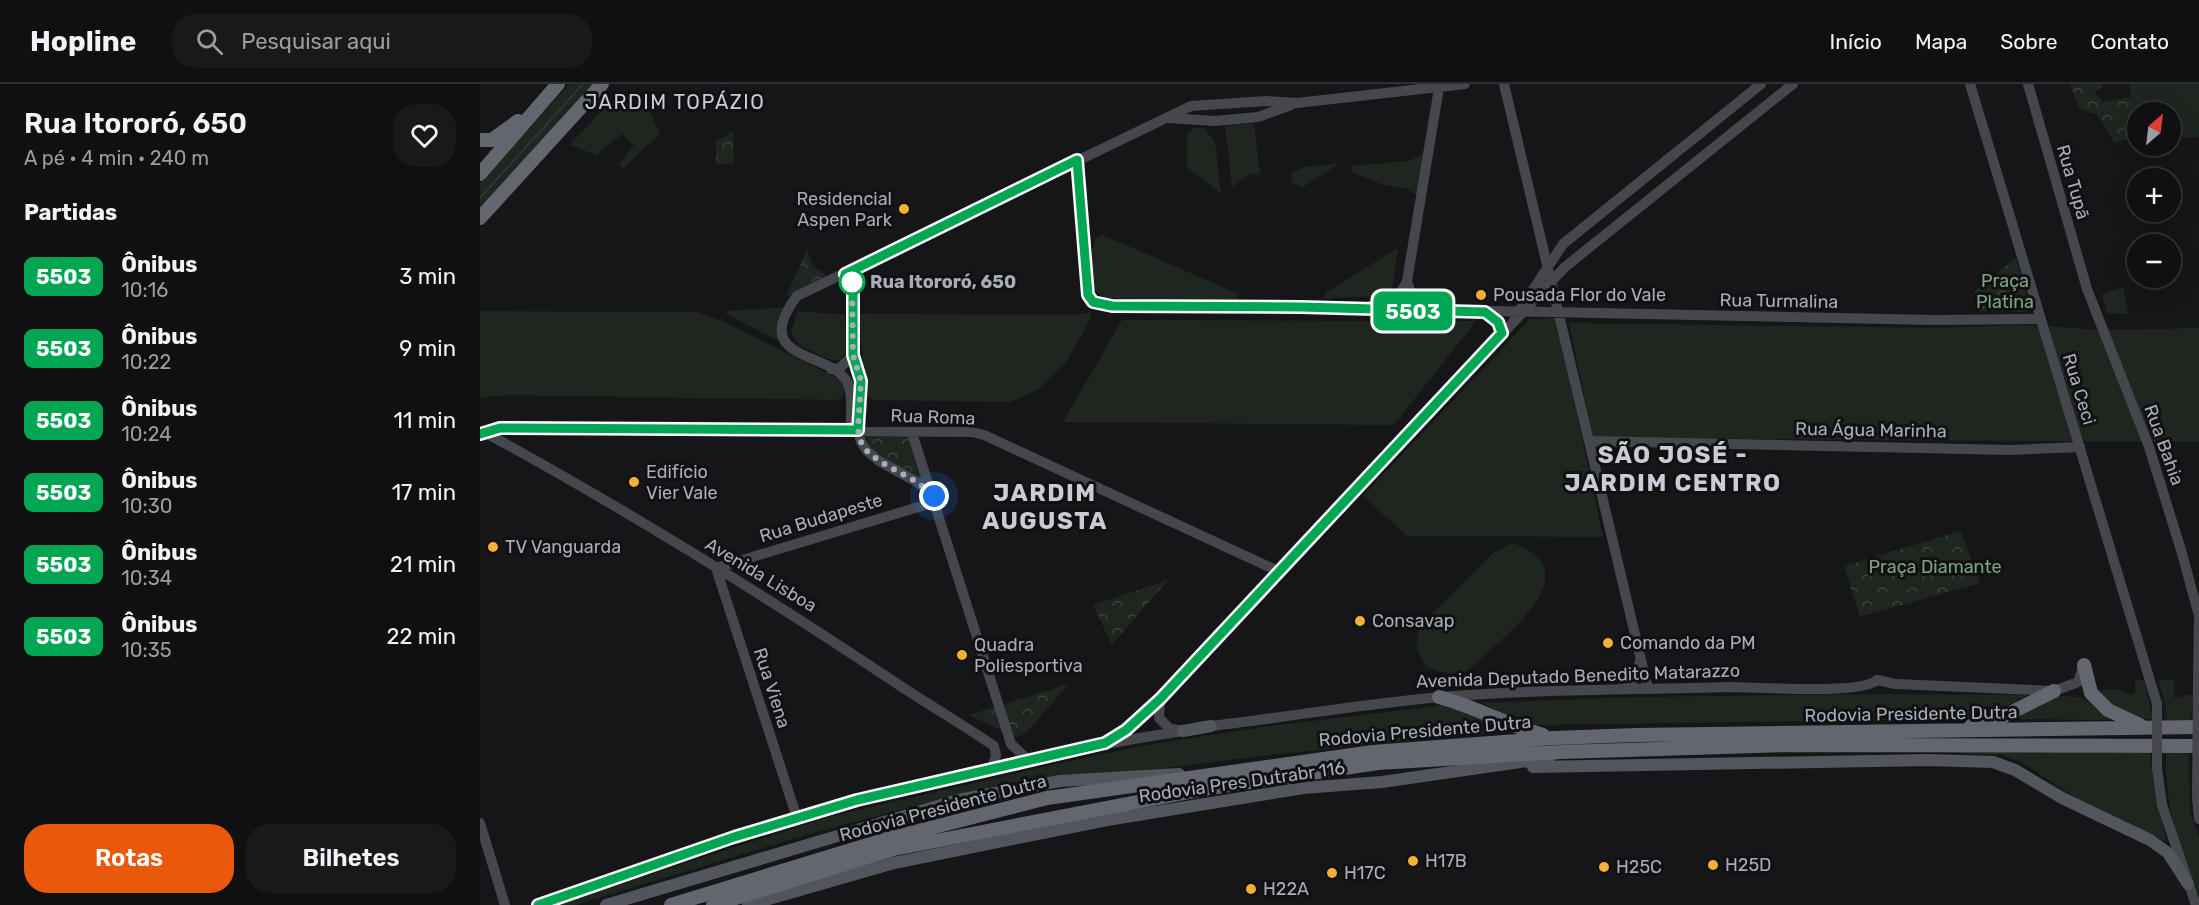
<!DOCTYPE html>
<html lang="pt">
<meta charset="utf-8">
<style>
:root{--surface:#101012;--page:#19191b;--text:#f1f3f6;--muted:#9c9d9f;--line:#303032;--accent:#ea580c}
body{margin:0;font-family:Rubik,sans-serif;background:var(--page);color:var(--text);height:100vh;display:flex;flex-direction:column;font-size:22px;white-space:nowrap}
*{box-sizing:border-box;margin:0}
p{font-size:20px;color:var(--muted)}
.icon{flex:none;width:33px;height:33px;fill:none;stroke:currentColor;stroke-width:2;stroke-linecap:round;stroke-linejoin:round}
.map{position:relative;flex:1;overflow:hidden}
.sheet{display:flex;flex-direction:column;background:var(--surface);width:480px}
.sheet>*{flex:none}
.badge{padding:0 12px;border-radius:9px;font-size:21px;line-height:39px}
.needle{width:39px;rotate:28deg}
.buttons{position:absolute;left:1647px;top:18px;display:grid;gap:12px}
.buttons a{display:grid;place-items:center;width:54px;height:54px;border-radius:50%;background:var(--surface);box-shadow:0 6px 24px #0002,0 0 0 2px var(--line);font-size:30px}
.you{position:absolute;width:30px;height:30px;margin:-15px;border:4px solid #fff;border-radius:50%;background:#1a73e8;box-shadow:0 0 0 9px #1a73e833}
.map>.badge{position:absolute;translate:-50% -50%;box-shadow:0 0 0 3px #fff}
h2{padding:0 24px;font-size:22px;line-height:54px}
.round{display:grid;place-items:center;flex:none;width:63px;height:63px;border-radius:24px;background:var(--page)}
.overview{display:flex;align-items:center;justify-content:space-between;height:102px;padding:0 24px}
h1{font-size:28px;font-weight:600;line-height:45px}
.primary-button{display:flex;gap:12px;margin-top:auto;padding:12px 24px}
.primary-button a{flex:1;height:69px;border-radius:24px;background:var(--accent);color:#fff;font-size:24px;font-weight:600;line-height:69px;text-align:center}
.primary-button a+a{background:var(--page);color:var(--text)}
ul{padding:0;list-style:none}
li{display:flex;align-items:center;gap:18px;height:72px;padding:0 24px}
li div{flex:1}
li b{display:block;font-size:22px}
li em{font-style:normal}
li .badge{min-width:66px;font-weight:700;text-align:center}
header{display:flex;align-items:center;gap:36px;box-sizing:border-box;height:84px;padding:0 30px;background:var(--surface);border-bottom:2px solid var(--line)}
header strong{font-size:28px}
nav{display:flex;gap:33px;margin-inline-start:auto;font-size:21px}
.search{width:420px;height:54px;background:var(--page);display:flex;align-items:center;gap:15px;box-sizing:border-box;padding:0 21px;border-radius:24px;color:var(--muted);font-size:22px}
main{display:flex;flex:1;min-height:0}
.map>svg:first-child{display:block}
.grass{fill:#1e261f}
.forest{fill:url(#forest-crowns)}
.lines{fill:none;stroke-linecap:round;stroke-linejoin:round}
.stream{stroke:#2c353c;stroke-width:2}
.secondary{stroke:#45474d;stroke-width:10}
.primary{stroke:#53555c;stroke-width:12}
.highway{stroke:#63666e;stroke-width:14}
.secondary-bridge{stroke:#45474d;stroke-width:10}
.line-casing{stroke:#fff;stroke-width:14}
.line{stroke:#00a651;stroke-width:9}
.walk{stroke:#a8adb8;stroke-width:6;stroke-dasharray:0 10.8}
.poi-dot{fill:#f2b134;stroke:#111113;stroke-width:2}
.stop-dot{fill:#fff;stroke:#00a651;stroke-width:3}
.labels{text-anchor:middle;stroke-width:6;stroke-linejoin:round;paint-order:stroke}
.street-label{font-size:18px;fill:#a8adb8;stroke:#111113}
.poi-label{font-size:18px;fill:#a8adb8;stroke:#111113;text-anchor:start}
.park-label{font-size:18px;fill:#7fa381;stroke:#111113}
.stop-label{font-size:18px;font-weight:bold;fill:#a8adb8;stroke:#111113;text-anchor:start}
.neighbourhood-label{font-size:20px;letter-spacing:1.5px;fill:#c9ccd4;stroke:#111113}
.district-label{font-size:24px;font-weight:bold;letter-spacing:1.5px;fill:#c9ccd4;stroke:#111113}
</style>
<header>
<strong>Hopline</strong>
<div class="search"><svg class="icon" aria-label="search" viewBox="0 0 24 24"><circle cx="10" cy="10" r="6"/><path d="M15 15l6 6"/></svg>Pesquisar aqui</div>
<nav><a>Início</a><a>Mapa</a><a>Sobre</a><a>Contato</a></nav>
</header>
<main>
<section class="sheet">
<div class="overview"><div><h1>Rua Itororó, 650</h1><p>A pé · 4 min · 240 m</p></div><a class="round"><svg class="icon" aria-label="heart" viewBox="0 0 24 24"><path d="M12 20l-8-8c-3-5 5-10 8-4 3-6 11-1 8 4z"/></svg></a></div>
<h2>Partidas</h2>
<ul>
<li><span class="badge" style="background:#00a651;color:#fff">5503</span><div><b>Ônibus</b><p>10:16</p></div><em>3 min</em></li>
<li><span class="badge" style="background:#00a651;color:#fff">5503</span><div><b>Ônibus</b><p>10:22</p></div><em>9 min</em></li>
<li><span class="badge" style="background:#00a651;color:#fff">5503</span><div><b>Ônibus</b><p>10:24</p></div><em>11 min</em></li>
<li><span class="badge" style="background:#00a651;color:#fff">5503</span><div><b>Ônibus</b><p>10:30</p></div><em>17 min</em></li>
<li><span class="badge" style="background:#00a651;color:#fff">5503</span><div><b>Ônibus</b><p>10:34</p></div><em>21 min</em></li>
<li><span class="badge" style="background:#00a651;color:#fff">5503</span><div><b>Ônibus</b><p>10:35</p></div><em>22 min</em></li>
</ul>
<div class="primary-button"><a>Rotas</a><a>Bilhetes</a></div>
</section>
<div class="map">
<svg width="1719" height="821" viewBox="0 0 1719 821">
<defs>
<pattern id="forest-crowns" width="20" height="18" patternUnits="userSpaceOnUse" patternTransform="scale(1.5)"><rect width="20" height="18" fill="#1e261f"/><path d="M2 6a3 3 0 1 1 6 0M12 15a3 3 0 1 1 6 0" fill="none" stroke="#3c433d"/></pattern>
</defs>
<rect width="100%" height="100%" fill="#161618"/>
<path class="grass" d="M89,0H115L0,126V99Z
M1649,0H1719V53L1691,54L1690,28H1658L1657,53L1633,59L1632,53L1656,38Z
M160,7L180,50L143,84L139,80L154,61L142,50L116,71L90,61L126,22Z
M774,39L780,91L772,89L752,103L745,42Z
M714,44H724L735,58L741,109L707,84V50Z
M946,68L938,112L927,105L901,100L872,88V82L929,77Z
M859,80L823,103L811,98L812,89L823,83Z
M623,151L759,210L756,217L624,214L613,204L612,169L615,154Z
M918,164L911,212L844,214L845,209Z
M1643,203L1649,230L1627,229L1622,210Z
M305,222C299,236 296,246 305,260L246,230L247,227L299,224Z
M0,227L218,228L242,237L363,297C366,305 366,311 358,316L26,311L0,314Z
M318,227L365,231L367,267L360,276L353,277L319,261L311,248Z
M610,228L611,234L585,280L557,306L531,318L392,316L387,312L378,230L597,231Z
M1077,234L1123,453L927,452L883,412L1050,235Z
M642,236L996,237L914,341L583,338Z
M1089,239L1455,244L1547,241L1622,246L1719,244V358L1113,354Z
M1032,459C1116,486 1020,555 989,586C973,592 962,589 946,583L936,563L939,543L1013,469Z
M1655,596H1664L1673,634C1649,639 1631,625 1618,607L1635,605L1651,611L1655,608Z
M1678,596H1694V614L1713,610L1711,637L1687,636L1685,619Z
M1404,610L1548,611L1507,632L1487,635L1054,641L1040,639L1002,619L1155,613Z
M1581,612L1602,613L1630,636L1530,635L1570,614Z
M965,621L982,622L1030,647L781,672L484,709L322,752L96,821H75L352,732L558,684L666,661L790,642Z
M1478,666L1670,668L1675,710L1687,758L1610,723L1541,678L1521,671L1482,670Z
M1686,669H1709L1710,727L1719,753V808C1696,766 1685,717 1686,669Z"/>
<path class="forest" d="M1590,0H1622V4L1614,8L1622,18L1653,13L1656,38L1632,53L1616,30L1600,26Z
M253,48L254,79L236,80V57Z
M327,166L333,182L349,193L306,213Z
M1534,175L1537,176L1550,225L1546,228L1500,227L1495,207Z
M386,349L431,351L442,397L391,368Z
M1481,447L1500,499L1380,533L1364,482Z
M688,496L632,561L613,521Z
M589,600L545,650L536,653L489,631Z"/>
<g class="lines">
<path class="stream" d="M0,114L103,0"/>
<path class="secondary" d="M1024,0L1168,605
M1490,0L1677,620
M1548,0L1607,205L1669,363L1701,466L1719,532L1718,596
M688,34L735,37L778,33L811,21
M597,76L607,211L613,218L632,222L820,223L1454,236L1561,235
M365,190L372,198L373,207V271L381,297L378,347L381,358L387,367L399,377L437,398L454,412
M927,197L934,218L940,227
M892,221C911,219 919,215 927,197L959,4
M1005,228L1018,238L1022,249
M1035,233L1083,160L1281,0
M351,285L360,284L373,271
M371,347C370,333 374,307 366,296C346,267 269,276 317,212L711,22L786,17L817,19L985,0
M4,348C142,423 276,506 407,593C442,617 479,638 514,662L516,671L512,684
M432,349L531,660L547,675
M0,350L20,344L492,348L504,351L800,488
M1110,357L1530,366L1600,363
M236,484L317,734
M236,484L455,418
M1141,604L1155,595L1160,577
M680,615L679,634L690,645L699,646
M731,642C807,633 883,620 960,613C1056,605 1153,606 1250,603C1277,603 1382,611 1397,596L1416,600L1574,607L1598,598L1604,581
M625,659L646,646L680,615L1085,183L1313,0
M1677,685L1682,721L1716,821
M1717,713L1719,735
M0,739L25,821
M58,821C163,784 269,745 378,716C484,687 593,664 703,647"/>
<path class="primary" d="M703,647L731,642
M1053,683L1448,676L1513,678L1535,686L1582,714L1670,756L1688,769L1708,800
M126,821L478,716L580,697L699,690
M268,821L414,779L627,736L823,704L902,698L1069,674"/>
<path class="highway" d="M0,56H12L38,37
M0,90L78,0
M0,134L122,0
M1604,581L1611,609L1628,626L1660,641
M959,613C996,623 1027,641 1063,651
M1491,642L1518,635L1574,607
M191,821L407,755L567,714L893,668L1074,654L1156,651L1719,643
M233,821L414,765L730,704L898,679L1081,668L1306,661L1719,662"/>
<path class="secondary-bridge" d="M1677,685V620
M1717,713L1718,596"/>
</g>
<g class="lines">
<defs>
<path id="line" d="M0,350L20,344L378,346L381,297L373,271V207L365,190L597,76L608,211L613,218L632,222L820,223L1005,228L1018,238L1022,249L680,615L646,646L625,659L377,716L254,753L58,821"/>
</defs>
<use href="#line" class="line-casing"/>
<use href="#line" class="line"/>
<path class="walk" d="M372,198L373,271L381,297L378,346L381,358L387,367L399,377L437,398L454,412"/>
</g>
<g class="poi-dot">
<circle cx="424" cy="125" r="6"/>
<circle cx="1001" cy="211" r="6"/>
<circle cx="154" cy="398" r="6"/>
<circle cx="13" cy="463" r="6"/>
<circle cx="880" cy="537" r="6"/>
<circle cx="1128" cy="559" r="6"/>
<circle cx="482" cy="571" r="6"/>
<circle cx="933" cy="777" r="6"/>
<circle cx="1233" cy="781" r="6"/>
<circle cx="1124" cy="783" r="6"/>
<circle cx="852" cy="789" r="6"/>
<circle cx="771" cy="805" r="6"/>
</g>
<circle class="stop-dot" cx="372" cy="198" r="12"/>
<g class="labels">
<g class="street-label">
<text transform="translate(1593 98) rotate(74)" y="6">Rua Tupã</text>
<text transform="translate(1299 217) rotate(1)" y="6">Rua Turmalina</text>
<text transform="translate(1599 305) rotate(73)" y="6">Rua Ceci</text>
<text transform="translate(453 333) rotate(2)" y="6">Rua Roma</text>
<text transform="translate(1391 346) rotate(1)" y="6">Rua Água Marinha</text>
<text transform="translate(1684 361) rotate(70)" y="6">Rua Bahia</text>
<text transform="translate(341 434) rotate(-17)" y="6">Rua Budapeste</text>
<text transform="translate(281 491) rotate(31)" y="6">Avenida Lisboa</text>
<text transform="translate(1098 592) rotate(-2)" y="6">Avenida Deputado Benedito Matarazzo</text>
<text transform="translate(292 604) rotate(72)" y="6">Rua Viena</text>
<text transform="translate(1431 630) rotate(-1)" y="6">Rodovia Presidente Dutra</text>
<text transform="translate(945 647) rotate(-5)" y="6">Rodovia Presidente Dutra</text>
<text transform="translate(762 698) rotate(-8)" y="6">Rodovia Pres Dutrabr 116</text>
<text transform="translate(463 724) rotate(-15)" y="6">Rodovia Presidente Dutra</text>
</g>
<g class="poi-label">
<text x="412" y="121" text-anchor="end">Residencial<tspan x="412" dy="21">Aspen Park</tspan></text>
<text x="1013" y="217">Pousada Flor do Vale</text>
<text x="166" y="394">Edifício<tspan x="166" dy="21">Vier Vale</tspan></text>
<text x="25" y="469">TV Vanguarda</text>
<text x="892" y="543">Consavap</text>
<text x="1140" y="565">Comando da PM</text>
<text x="494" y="567">Quadra<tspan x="494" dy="21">Poliesportiva</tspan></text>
<text x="945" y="783">H17B</text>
<text x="1245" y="787">H25D</text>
<text x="1136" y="789">H25C</text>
<text x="864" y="795">H17C</text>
<text x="783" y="811">H22A</text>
</g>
<g class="park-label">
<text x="1525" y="203">Praça<tspan x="1525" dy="21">Platina</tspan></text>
<text x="1455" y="489">Praça Diamante</text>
</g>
<g class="stop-label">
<text x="390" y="204">Rua Itororó, 650</text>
</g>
<g class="neighbourhood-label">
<text x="195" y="25">JARDIM TOPÁZIO</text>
</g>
<g class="district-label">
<text x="1193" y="379">SÃO JOSÉ -<tspan x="1193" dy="28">JARDIM CENTRO</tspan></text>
<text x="565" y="417">JARDIM<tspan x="565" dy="28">AUGUSTA</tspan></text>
</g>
</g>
</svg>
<div class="buttons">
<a><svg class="needle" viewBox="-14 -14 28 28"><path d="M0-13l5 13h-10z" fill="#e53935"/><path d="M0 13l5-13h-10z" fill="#9c9d9f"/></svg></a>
<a>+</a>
<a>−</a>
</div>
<div class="you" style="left:454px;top:412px"></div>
<b class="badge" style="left:933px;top:227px;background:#00a651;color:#fff">5503</b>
</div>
</main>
